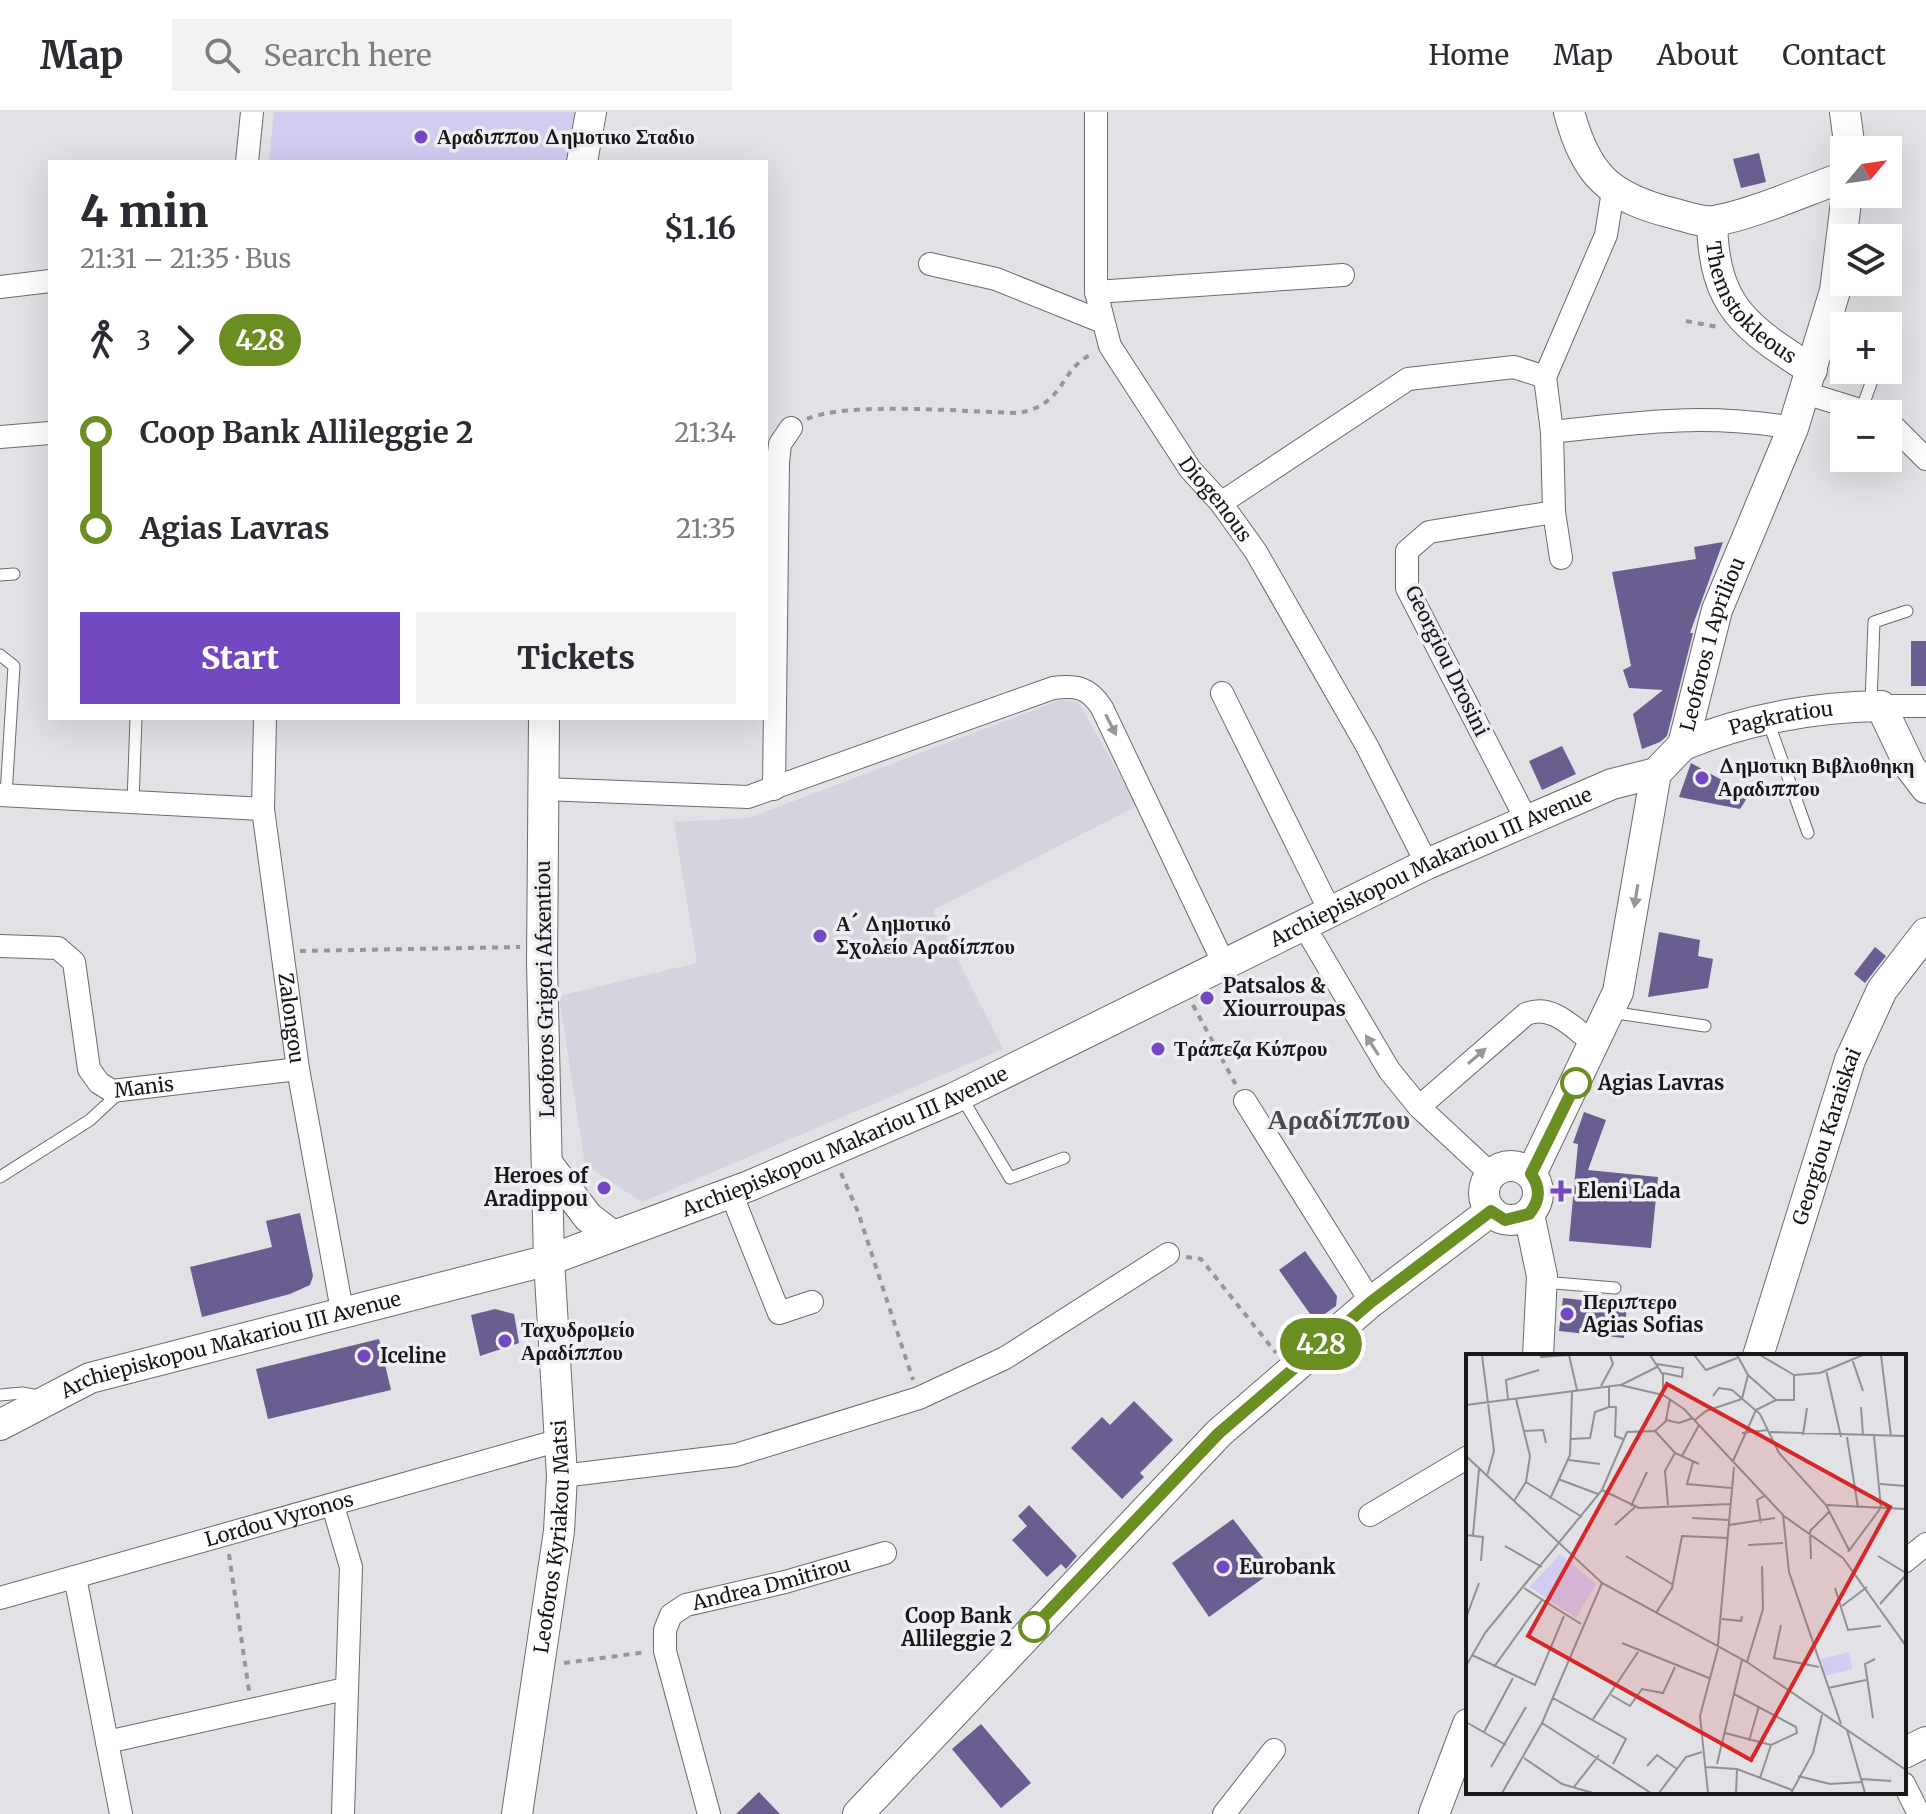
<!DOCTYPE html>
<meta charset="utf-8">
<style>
:root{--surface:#fff;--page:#f2f2f3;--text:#2b2b33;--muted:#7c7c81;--line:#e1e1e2;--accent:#7349c2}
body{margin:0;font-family:Merriweather,serif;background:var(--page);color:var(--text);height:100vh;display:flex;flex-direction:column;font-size:30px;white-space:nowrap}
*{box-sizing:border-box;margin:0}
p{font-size:26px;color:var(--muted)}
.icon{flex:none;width:44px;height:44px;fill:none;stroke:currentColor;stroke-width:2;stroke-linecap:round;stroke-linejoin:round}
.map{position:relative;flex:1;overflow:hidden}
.sheet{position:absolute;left:48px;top:48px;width:720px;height:560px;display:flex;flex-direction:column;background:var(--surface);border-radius:0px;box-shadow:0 8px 32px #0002}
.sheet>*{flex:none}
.badge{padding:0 16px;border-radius:26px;font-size:28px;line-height:52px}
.needle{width:52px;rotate:61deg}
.controls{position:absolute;left:1830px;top:24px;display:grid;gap:16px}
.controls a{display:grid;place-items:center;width:72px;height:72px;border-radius:0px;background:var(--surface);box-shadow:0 8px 32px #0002;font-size:40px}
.map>.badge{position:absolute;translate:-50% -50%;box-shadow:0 0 0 4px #fff}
.legs{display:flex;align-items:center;gap:12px;height:88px;padding:0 32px;font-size:26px}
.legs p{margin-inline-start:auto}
.head{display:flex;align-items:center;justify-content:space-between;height:136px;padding:0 32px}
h1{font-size:44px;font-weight:800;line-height:60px}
.primary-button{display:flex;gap:16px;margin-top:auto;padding:16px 32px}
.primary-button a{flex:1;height:92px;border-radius:0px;background:var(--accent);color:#fff;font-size:32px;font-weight:800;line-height:92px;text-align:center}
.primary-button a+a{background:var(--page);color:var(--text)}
ul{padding:0 32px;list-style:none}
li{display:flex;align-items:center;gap:28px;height:96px;font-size:30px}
li i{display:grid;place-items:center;width:12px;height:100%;margin:0 10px;background:currentColor}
li i::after{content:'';width:20px;height:20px;margin:-10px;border:6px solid;border-radius:50%;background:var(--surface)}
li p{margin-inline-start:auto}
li:first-child i{background:linear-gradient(#0000 50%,currentColor 0)}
li:last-child i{background:linear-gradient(currentColor 50%,#0000 0)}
header{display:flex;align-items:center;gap:48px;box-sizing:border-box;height:112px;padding:0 40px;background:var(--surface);border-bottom:2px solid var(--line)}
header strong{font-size:38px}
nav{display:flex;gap:44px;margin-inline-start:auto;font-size:28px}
.search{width:560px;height:72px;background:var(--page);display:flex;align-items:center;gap:20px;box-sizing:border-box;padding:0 28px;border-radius:0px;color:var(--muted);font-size:30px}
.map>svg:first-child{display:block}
.built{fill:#d5d3de}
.green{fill:#d3cbf0}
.building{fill:#6a5d8f}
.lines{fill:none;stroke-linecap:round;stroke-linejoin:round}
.lane-casing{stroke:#6b6b6e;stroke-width:13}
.street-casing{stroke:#6b6b6e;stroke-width:24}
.secondary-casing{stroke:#6b6b6e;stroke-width:32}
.path{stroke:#979699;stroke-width:4;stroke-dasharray:6 6;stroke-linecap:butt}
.lane{stroke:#fff;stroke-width:11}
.street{stroke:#fff;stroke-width:22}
.secondary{stroke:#fff;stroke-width:30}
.oneway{fill:#979798}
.line-1-casing{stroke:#fff;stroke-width:18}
.line-1{stroke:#6b8e23;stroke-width:12}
.poi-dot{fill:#7349c2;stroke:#efeef2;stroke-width:3}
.stop-1-dot{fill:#fff;stroke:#6b8e23;stroke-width:4}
.labels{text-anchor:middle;stroke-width:7;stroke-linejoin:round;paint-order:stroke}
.poi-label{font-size:20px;font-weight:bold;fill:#181819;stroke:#efeef2;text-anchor:start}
.street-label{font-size:20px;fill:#181819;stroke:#efeef2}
.stop-label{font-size:20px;font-weight:bold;fill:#181819;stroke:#efeef2;text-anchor:start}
.district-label{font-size:28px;font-weight:bold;fill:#4a4a4d;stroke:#efeef2}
.inset-road{fill:none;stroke:#919193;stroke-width:2}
.view{fill:#d62828;fill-opacity:0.15;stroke:#d62828;stroke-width:4}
.inset-edge{fill:none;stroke:#181819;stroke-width:4}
</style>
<header>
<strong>Map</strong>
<div class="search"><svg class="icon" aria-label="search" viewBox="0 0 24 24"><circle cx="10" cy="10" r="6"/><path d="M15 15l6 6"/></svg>Search here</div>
<nav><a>Home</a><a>Map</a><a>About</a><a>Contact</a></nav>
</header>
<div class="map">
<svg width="1926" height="1702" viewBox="0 0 1926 1702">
<rect width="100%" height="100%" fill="#e2e1e5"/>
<path class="built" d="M1060,588L1078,590L1137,694L933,798L1003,937L642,1090L585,1053L559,884L697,851L674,710L749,706Z"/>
<path class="green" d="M274,0H575L566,50H269Z"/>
<path class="building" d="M1759,41L1766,70L1741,76L1733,47Z
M1723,430L1690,521H1693L1667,624L1660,630L1642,637L1633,602L1663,578L1629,576L1623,558L1631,554L1612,460L1696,447L1694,435Z
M1911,529H1926V574H1911Z
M1562,634L1576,662L1542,678L1529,649Z
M1691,651L1749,683L1740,697L1679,685Z
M1659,820L1700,828L1698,844L1713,847L1708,876L1648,885Z
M1875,835L1886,844L1865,871L1854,862Z
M1584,1000L1606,1008L1588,1058L1658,1065L1651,1136L1569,1129L1578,1032L1573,1031Z
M300,1101L313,1164L310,1173L290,1182L202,1205L190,1155L272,1135L266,1109Z
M1305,1139L1337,1184L1336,1194L1315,1209L1279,1158Z
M1563,1186L1627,1193L1624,1226L1559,1219Z
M495,1197L514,1202L519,1231L480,1244L471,1203Z
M379,1227L391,1278L268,1307L256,1257Z
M1134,1289L1173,1328L1140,1361L1144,1365L1122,1387L1071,1336L1102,1305L1110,1313Z
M1029,1393L1077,1444L1066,1457L1061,1452L1047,1465L1012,1428L1027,1414L1018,1404Z
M1233,1407L1273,1459L1209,1505L1172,1451Z
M981,1612L1031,1671L1001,1696L952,1637Z
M759,1680L780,1702H736Z"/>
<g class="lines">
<defs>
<path id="lane" d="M1862,296L1874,263
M0,463L14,462
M0,543L14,554L6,683
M1871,591L1874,510L1907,499
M1768,609L1808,721
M133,690L136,606
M1610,900L1705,914
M962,986L1010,1066L1064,1046
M0,1065L90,1008L119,981
M1543,1170L1615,1176
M0,1283L22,1281L39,1284"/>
<g id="street">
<path id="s1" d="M1096,0V180L1110,234L1190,357L1221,391L1256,440L1367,634L1427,752"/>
<path d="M247,50L252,0"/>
<path d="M930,152L996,167L1103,210"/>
<path d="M0,175L50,169"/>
<path d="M1096,180L1343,163"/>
<path d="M1805,281L1873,302"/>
<path d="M1888,309L1926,347"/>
<path d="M1552,320C1640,310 1706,301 1793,316"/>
<path d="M0,325L50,321"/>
<path d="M1221,391L1408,267L1514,255L1545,265"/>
<path d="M1561,446L1554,400L1552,320L1545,265L1606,123L1613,79"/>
<path d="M1222,581L1330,799"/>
<path d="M1881,594H1926"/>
<path id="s2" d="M265,606L263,697L298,957L343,1204"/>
<path d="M544,677L748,685L1053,576C1076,573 1089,575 1102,596L1224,852"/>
<path d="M774,677L778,350L780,332L791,316"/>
<path d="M0,683L263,697"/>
<path d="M1527,709L1407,476V439L1429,420L1554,400"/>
<path d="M1303,812L1389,958L1419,995L1491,1062"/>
<path id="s3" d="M0,834L58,836L74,850L89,957L99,971L112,979L298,957"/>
<path d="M1245,989L1371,1190"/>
<path d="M1419,995L1526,902C1553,891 1574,917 1595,932"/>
<path d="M731,1081L779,1201L812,1190"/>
<path d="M562,1364L736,1343L919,1286L1005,1246L1168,1142"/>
<path d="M333,1394L351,1455L343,1702"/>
<path d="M1370,1403L1468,1345"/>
<path d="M1904,1450L1926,1432"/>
<path d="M75,1465L121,1702"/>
<path id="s4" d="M0,1486L560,1328"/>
<path d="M107,1630L345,1577"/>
<path d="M1904,1672L1919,1702"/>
<path id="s5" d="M709,1702L665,1539V1518L671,1503L686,1493L785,1470L885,1441"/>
<path d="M1224,1702L1274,1638"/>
</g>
<g id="secondary">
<path d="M1569,0C1586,63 1609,85 1672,101C1684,104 1702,111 1714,109C1751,103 1807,78 1844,65"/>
<path d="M1845,0L1850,38"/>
<path d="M582,50L591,0"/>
<path id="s6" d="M1712,110C1714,195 1745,215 1812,258"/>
<path id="s7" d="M1683,633C1747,607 1811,595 1881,594L1910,655L1926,676"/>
<path d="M547,1051L588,1105L613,1124"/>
<circle cx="1511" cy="1081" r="27"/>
<path id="s8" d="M1531,1062L1618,880L1656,661L1683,633L1717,498L1793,316L1835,179L1847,82"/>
<path d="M1529,1102L1542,1164L1538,1244"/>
<path id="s9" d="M1758,1244L1850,948L1882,878L1926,821"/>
<path id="s10" d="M0,1313L90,1266L549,1148L749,1074L952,987L1427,752L1612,672L1656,661"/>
<path d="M1904,1641L1926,1630"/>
<path id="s11" d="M517,1702L559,1419L562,1364L549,1148L542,851L544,606"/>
<path d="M858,1702L1219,1321L1371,1190L1491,1099"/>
<path d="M1434,1702L1468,1612"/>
</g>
</defs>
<use href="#lane" class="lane-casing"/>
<use href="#street" class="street-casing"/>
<use href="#secondary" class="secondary-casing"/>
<path class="path" d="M1686,209L1718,215
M807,307C846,289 969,300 1018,301C1066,293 1059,257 1092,242
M300,839L520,835
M1193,893L1236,973
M841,1061L858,1100L913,1268
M1186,1145L1201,1147L1276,1241
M229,1442L249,1579
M564,1551L647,1540"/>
<use href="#lane" class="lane"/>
<use href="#street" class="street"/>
<use href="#secondary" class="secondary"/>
</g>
<defs><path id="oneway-solid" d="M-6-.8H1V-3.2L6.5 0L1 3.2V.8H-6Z" transform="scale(2)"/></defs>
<g class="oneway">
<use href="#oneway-solid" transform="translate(1111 613) rotate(63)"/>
<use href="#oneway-solid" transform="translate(1636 784) rotate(99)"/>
<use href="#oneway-solid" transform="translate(1372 933) rotate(-123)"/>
<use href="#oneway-solid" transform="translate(1477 944) rotate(-41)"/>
</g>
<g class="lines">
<defs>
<path id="line-1" d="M1034,1515L1219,1321L1371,1190L1491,1099L1505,1108L1529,1102C1540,1089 1541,1076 1531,1062L1576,971"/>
</defs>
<use href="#line-1" class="line-1-casing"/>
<use href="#line-1" class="line-1"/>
</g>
<g class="poi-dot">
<circle cx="421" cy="25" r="8"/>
<circle cx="1702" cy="666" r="8"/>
<circle cx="820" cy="824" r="8"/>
<circle cx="1207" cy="886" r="8"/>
<circle cx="1158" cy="937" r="8"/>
<circle cx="604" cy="1076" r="8"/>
<path d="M1557 1067h8v8h8v8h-8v8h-8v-8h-8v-8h8z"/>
<circle cx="1567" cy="1202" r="8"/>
<circle cx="505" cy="1229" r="8"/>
<circle cx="364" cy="1244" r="8"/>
<circle cx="1223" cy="1455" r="8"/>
</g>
<g class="stop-1-dot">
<circle cx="1576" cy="971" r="14"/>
<circle cx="1034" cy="1515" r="14"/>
</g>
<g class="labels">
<g class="poi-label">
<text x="437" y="32">Αραδιππου Δημοτικο Σταδιο</text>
<text x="1718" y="661">Δημοτικη Βιβλιοθηκη<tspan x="1718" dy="23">Αραδιππου</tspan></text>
<text x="836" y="819">Α´ Δημοτικό<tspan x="836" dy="23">Σχολείο Αραδίππου</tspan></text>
<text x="1223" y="881">Patsalos &amp;<tspan x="1223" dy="23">Xiourroupas</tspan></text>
<text x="1174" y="944">Τράπεζα Κύπρου</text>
<text x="588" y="1071" text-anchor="end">Heroes of<tspan x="588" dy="23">Aradippou</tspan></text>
<text x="1577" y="1086">Eleni Lada</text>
<text x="1583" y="1197">Περιπτερο<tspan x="1583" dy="23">Agias Sofias</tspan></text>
<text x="521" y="1225">Ταχυδρομείο<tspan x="521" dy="23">Αραδίππου</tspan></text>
<text x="380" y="1251">Iceline</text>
<text x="1239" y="1462">Eurobank</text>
</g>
<g class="street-label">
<text dy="7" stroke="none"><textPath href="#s6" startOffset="94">Themstokleous</textPath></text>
<text dy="7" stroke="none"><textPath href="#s1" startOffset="422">Diogenous</textPath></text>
<text dy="7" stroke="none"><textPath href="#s8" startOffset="568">Leoforos 1 Apriliou</textPath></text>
<text transform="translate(1447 549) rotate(64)" y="7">Georgiou Drosini</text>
<text dy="7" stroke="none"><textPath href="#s7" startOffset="102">Pagkratiou</textPath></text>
<text dy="7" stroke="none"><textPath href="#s10" startOffset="1542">Archiepiskopou Makariou III Avenue</textPath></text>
<text transform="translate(545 877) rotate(-91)" y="7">Leoforos Grigori Afxentiou</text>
<text dy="7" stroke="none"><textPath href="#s2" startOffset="302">Zalongou</textPath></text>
<text dy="7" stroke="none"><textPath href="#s3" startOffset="252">Manis</textPath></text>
<text dy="7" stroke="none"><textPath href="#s9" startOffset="230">Georgiou Karaiskai</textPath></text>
<text dy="7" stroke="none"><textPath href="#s10" startOffset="894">Archiepiskopou Makariou III Avenue</textPath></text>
<text dy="7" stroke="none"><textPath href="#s10" startOffset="246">Archiepiskopou Makariou III Avenue</textPath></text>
<text dy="7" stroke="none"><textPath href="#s4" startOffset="290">Lordou Vyronos</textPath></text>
<text dy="7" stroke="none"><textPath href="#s11" startOffset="280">Leoforos Kyriakou Matsi</textPath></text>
<text dy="7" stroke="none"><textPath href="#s5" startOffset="312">Andrea Dmitirou</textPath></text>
</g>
<g class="stop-label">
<text x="1598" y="978">Agias Lavras</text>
<text x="1012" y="1511" text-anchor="end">Coop Bank<tspan x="1012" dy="23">Allileggie 2</tspan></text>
</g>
<g class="district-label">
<text x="1339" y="1017">Αραδίππου</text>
</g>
</g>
<g transform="translate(1466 1242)">
<rect width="440" height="440" fill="#e2e1e5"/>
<path d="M383,298L387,315L359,322L355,305Z" fill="#d3cbf0"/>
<path d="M94,200L130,230L110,264L64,233Z" fill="#d3cbf0"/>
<path class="inset-road" d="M16,1L28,97L21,122M184,1L197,21V41M228,1L240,16L271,4M271,1L282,21L310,46M294,1L328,21M415,1L425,82M74,3L103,1L111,36M386,5L397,37M190,10L217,14L216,23L197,19M360,16L375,83M328,21L354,19L397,1M155,31L191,13M135,32L147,10L144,1M247,42L253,34L266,36L294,60L313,99L360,151L383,196M42,45L40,26L73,16M204,45L200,66L213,69L227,64M0,51L154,31L197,41L218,55L317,161L323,218L375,370M143,53H150L149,82L157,85M395,53L397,82M229,66L240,57L276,45L282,21M58,77L77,76L80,89M189,77L209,99L233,110M304,78L440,82M276,79L302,76M337,81L341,54M408,82L415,154M381,83L392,154M105,85L124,84L129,58L143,53V33M0,102L136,229L281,308L440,416M216,102L233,71M103,106L134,110M267,107L290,56L310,46H328V21M227,108L221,130L265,134M92,125L132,140M60,128L116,163M414,130L440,132M136,136L173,154L264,150M84,145L104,101L106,38M48,147L60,128L64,102L50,45M202,151L199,117L209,99M361,151L440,155M165,152L181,118M318,162L377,204L440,292M226,164L263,166M295,169L291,146L300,141M149,171L169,153M263,171L309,164M0,181L17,183L15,207M7,181L13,115M282,191L317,189M39,192L76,213M382,198L414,155M160,202L206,230M412,202L440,219M345,205L344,177L363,158M58,234L115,270M369,234L382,276L415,272M414,250L440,221M376,252L401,233M190,259L206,234L216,182L262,184M0,264L13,229M256,265L275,267L276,262M315,271L308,304L353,313M156,289L243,324M252,291L268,113M6,301L69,331L98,262M440,303V339M281,308L297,255L296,212M0,312L19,279L136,136L161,78L189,77L200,67M28,313L76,246M362,334L400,326M145,341L164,352L176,335L197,339L209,313M87,344L160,385L147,410M407,364L399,310L409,305M127,365L172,298M0,368L40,391M76,369L185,439M381,376L399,439M18,378L47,324M259,379L305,391L331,379L330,373L268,340M283,387L293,352M58,404L96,430L127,439M251,410L276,306M181,412L191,401L211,415M25,413L60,353M240,413L271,415L326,436M332,422L364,430L397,428M294,424L305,391M396,425L425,427M108,433L133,401M36,439L76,369L136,229M193,439L220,403L236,398M242,439L234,362L252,294M270,439L271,415M325,439L347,399L356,361"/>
<path class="view" d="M201,30L424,153L285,406L62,282Z"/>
<rect width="440" height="440" class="inset-edge"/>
</g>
</svg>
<div class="controls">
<a><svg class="needle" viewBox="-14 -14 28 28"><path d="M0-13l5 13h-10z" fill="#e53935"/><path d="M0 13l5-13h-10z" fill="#7c7c81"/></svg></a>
<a><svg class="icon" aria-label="layers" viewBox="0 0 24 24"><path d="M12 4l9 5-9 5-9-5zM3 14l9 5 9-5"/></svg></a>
<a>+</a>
<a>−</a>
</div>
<b class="badge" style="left:1321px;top:1232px;background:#6b8e23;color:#fff">428</b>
<section class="sheet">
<div class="head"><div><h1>4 min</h1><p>21:31 – 21:35 · Bus</p></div><b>$1.16</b></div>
<div class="legs"><svg class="icon" aria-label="walk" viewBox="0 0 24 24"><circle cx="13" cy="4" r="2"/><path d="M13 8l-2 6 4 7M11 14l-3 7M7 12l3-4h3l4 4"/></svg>3<svg class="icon" aria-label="forward" viewBox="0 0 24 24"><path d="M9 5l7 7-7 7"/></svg><b class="badge" style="background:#6b8e23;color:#fff">428</b></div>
<ul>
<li><i style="color:#6b8e23"></i><b>Coop Bank Allileggie 2</b><p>21:34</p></li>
<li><i style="color:#6b8e23"></i><b>Agias Lavras</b><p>21:35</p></li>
</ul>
<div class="primary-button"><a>Start</a><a>Tickets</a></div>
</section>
</div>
